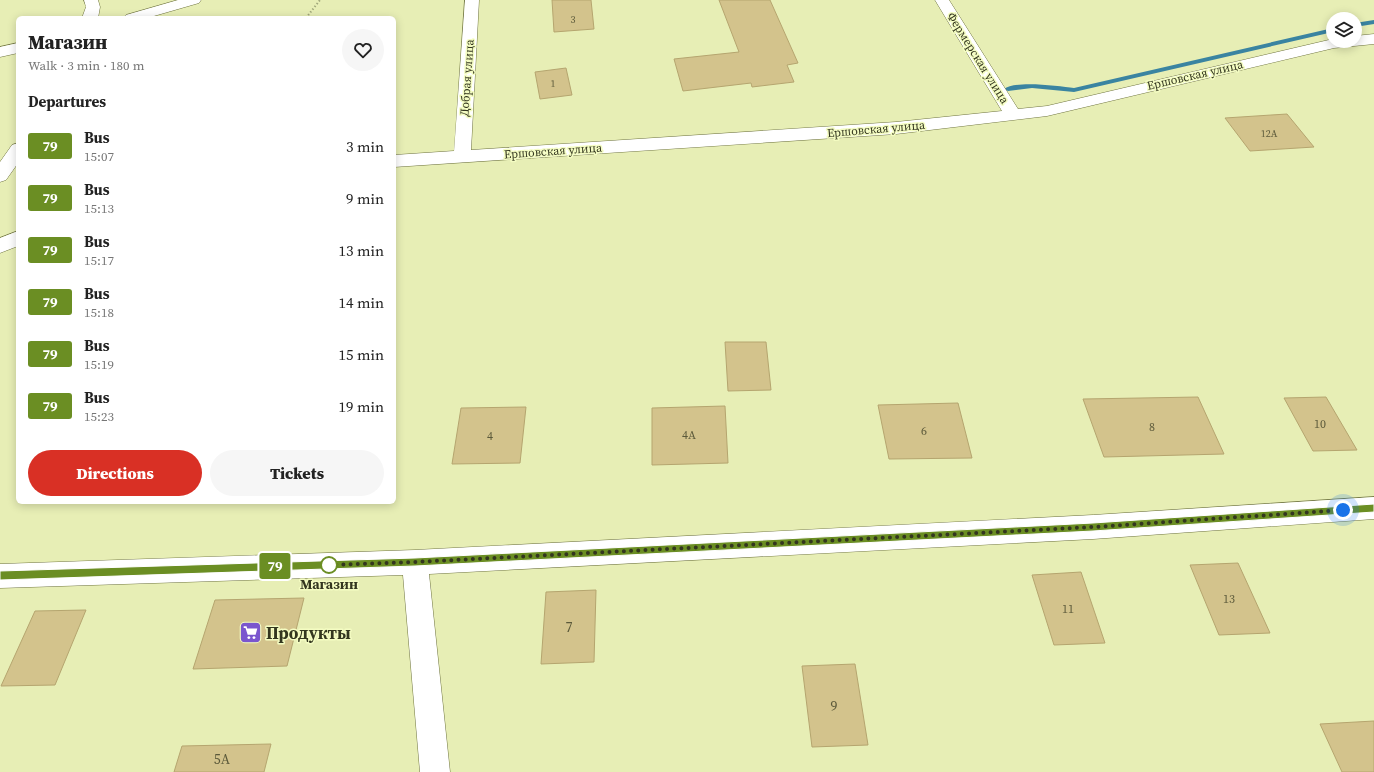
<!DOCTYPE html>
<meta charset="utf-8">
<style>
:root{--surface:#fff;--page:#f6f6f6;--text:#222;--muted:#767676;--accent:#d93025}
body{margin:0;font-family:"Source Serif 4",serif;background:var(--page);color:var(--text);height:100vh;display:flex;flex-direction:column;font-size:15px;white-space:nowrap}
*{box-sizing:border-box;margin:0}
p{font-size:13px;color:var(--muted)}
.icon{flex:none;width:22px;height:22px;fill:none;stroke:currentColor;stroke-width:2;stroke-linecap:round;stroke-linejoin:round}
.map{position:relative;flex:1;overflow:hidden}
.panel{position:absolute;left:16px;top:16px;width:380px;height:488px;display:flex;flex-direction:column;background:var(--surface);border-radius:6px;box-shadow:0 2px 10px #0003}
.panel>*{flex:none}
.badge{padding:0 8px;border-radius:3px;font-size:14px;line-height:26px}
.buttons{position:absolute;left:1326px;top:12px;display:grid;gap:8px}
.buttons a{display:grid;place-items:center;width:36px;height:36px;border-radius:50%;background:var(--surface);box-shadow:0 2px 10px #0003;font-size:20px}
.you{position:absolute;width:20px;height:20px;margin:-10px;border:3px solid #fff;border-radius:50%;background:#1a73e8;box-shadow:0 0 0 6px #1a73e833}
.map>.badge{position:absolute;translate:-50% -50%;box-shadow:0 0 0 2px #fff}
h2{padding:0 12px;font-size:15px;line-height:36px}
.round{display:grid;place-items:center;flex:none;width:42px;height:42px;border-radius:21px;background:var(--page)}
.headline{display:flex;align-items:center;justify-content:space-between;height:68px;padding:0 12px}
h1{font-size:19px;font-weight:800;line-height:30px}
.cta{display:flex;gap:8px;margin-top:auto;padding:8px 12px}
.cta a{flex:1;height:46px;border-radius:24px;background:var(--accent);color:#fff;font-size:16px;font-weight:800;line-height:46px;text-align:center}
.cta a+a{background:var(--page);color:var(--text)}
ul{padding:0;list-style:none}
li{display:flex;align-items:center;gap:12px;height:52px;padding:0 12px}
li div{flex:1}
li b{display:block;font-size:15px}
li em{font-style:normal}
li .badge{min-width:44px;font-weight:700;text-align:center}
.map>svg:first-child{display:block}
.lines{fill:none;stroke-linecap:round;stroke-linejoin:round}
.stream{fill:#3a84a1;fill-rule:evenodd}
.building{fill:#d3c38c;stroke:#b5a56f}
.street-casing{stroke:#6f7440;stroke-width:1}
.path{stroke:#a0a67a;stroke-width:2;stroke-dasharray:1.5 2;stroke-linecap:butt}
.street{fill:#fff;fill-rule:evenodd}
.line{fill:#6b8e23;stroke:#fff}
.walk{stroke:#33361f;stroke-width:4;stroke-dasharray:0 7.2}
.stop-dot{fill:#fff;stroke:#6b8e23;stroke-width:2}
.labels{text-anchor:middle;stroke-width:3;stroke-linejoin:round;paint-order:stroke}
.far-number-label{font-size:10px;fill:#5b593a}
.far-street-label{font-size:12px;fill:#33361f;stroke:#f4fcc2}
.number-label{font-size:12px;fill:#5b593a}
.stop-label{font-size:14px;font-weight:bold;fill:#33361f;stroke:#f4fcc2}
.near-number-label{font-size:14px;fill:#5b593a}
.near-poi-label{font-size:17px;font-weight:bold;fill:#33361f;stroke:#f4fcc2;text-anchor:start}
</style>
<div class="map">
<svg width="1374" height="772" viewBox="0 0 1374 772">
<rect width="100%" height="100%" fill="#e7eeb5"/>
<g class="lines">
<path class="stream" d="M1374,20V24L1355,27V23Z
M1333,28V32L1074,92L1032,88L1008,91L1004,89C1015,80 1059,86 1074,88Z"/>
</g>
<path class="building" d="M552,0H591L594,29L554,32Z
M719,0H770L798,63L787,65L794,82L752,87L751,83L683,91L674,59L739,52Z
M566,68L572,95L540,99L535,72Z
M1287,114L1314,147L1250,151L1225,118Z
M725,342H766L771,390L728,391Z
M1198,397L1224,454L1104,457L1083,399Z
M1326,397L1357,450L1313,451L1284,398Z
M958,403L972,458L889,459L878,405Z
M725,406L728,463L652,465V408Z
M526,407L520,463L452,464L461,408Z
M1238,563L1270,633L1219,635L1190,565Z
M1081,572L1105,643L1054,645L1032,575Z
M596,590L594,662L541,664L546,592Z
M304,598L287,666L193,669L215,600Z
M86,610L55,685L1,686L35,611Z
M855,664L868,745L812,747L802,666Z
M1374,721V772H1342L1320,724Z
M271,744L264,772H174L182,746Z"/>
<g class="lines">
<defs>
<path id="street" d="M84,0H98L100,7L98,18H82L86,7Z
M178,0H201L199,3L147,18H123L126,15Z
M465,0H479L471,150L896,122L1002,111L935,0H949L1018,109L1047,106L1333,39V41H1355V36L1374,34V44L1334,48L1047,116L896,134L394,167V155L454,151Z
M18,43V53L0,57V47Z
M18,143V163L6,180L0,182V162L12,145Z
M18,231V246L0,253V238Z
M1374,497V519L1093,539L429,574L450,772H420L403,575L0,588V564L415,550L1093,515Z"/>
</defs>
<use href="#street" class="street-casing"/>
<path class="path" d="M306,18L320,0"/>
<use href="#street" class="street"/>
</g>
<path class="line" d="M1374,504V512L1093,531L415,566L0,580V571L415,558L1093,523Z"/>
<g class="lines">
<path class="walk" d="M329,565L415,562L1093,527L1343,510"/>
</g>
<defs>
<symbol id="supermarket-square" viewBox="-11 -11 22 22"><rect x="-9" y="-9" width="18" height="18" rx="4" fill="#7a55ce" stroke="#f4fcc2"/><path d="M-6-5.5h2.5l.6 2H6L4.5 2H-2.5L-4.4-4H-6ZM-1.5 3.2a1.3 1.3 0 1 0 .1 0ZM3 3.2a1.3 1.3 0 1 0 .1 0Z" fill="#fff"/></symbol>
</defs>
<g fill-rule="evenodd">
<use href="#supermarket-square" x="238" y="620" width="25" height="25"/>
</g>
<circle class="stop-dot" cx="329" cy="565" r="8"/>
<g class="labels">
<g class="far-number-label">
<text x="573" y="23">3</text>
<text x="553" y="87">1</text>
<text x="1269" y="137">12А</text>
</g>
<g class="far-street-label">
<text transform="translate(978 58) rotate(58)" y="4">Фермерская улица</text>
<text transform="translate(1195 75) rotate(-13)" y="4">Ершовская улица</text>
<text transform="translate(467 78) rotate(-86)" y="4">Добрая улица</text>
<text transform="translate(876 129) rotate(-5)" y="4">Ершовская улица</text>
<text transform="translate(553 151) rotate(-4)" y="4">Ершовская улица</text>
</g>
<g class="number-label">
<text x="1320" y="428">10</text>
<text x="1152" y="431">8</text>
<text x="924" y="435">6</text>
<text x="689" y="439">4А</text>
<text x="490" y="440">4</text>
<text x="1229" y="603">13</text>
<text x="1068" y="613">11</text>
</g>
<g class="stop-label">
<text x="329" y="589">Магазин</text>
</g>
<g class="near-number-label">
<text x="569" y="632">7</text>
<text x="834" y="711">9</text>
<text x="222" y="764">5А</text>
</g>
<g class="near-poi-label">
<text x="266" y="639">Продукты</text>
</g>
</g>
</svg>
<div class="buttons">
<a><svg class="icon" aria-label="layers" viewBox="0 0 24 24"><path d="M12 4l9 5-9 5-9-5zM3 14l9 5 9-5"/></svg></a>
</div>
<div class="you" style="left:1343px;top:510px"></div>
<b class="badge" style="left:275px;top:566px;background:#6b8e23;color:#fff">79</b>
<section class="panel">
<div class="headline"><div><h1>Магазин</h1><p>Walk · 3 min · 180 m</p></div><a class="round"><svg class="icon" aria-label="heart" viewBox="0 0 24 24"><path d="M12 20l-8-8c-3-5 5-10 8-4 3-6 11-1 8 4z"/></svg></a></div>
<h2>Departures</h2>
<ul>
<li><span class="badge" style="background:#6b8e23;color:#fff">79</span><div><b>Bus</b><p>15:07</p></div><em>3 min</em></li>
<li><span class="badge" style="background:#6b8e23;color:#fff">79</span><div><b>Bus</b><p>15:13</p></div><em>9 min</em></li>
<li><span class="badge" style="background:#6b8e23;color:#fff">79</span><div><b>Bus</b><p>15:17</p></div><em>13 min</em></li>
<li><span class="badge" style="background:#6b8e23;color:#fff">79</span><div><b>Bus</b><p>15:18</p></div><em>14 min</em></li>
<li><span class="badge" style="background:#6b8e23;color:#fff">79</span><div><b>Bus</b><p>15:19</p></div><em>15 min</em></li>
<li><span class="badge" style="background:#6b8e23;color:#fff">79</span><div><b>Bus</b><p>15:23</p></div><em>19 min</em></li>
</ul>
<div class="cta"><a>Directions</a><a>Tickets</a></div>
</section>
</div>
